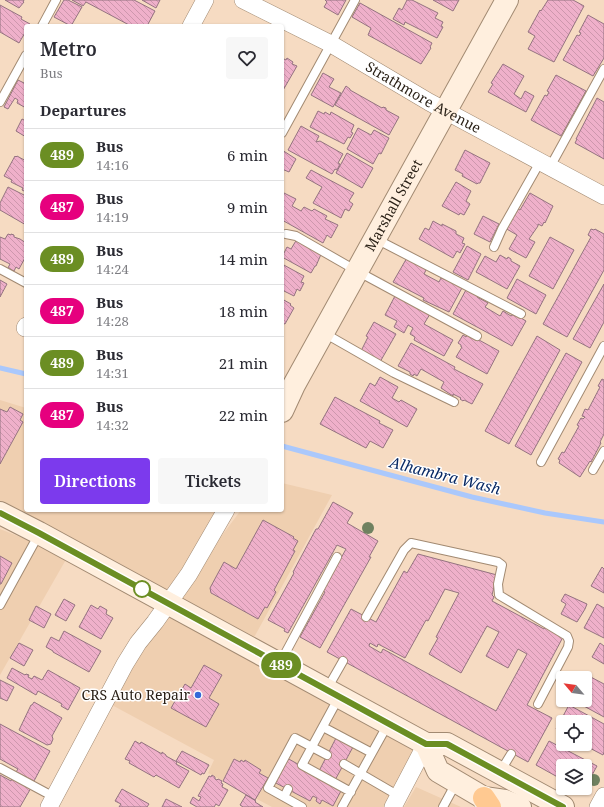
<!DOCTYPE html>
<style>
:root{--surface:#fff;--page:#f7f7f7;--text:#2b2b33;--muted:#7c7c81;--line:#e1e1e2;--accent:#7c3aed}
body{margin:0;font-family:"Noto Serif",serif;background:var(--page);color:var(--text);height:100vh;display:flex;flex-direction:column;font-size:15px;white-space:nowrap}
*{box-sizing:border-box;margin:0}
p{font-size:13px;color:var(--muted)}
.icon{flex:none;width:22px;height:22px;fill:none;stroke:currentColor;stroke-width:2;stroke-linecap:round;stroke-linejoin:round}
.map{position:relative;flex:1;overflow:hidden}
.panel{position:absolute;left:24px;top:24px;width:260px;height:488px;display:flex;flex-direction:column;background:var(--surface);border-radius:4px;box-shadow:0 1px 3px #0004}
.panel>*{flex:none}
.badge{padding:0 8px;border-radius:13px;font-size:14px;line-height:26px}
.needle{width:26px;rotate:299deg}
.controls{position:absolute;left:556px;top:671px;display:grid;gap:8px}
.controls a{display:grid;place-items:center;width:36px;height:36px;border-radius:4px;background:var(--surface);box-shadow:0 1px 3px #0004;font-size:20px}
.map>.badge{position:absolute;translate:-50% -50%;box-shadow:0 0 0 2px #fff}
h2{padding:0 16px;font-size:15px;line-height:36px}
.round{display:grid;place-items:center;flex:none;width:42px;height:42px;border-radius:4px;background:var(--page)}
.summary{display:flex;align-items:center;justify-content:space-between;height:68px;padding:0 16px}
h1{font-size:19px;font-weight:600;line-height:30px}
.button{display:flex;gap:8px;margin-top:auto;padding:8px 16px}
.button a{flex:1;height:46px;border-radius:4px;background:var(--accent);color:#fff;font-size:16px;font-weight:600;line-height:46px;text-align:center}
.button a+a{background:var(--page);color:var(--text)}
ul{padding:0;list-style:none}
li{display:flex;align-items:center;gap:12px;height:52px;padding:0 16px;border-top:1px solid var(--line)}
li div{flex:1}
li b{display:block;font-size:15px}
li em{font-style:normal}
li .badge{min-width:44px;font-weight:700;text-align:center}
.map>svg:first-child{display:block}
.built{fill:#efcfb0}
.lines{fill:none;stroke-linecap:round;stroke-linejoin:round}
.stream{stroke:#aac8fc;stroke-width:5}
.building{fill:url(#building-back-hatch);stroke:#947380;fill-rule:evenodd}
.lane-casing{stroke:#a28a72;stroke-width:10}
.street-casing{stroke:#a28a72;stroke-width:18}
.secondary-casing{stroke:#a28a72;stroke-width:24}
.highway-casing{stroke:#fff;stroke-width:24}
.lane{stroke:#fff;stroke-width:8}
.street{stroke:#fff;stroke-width:17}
.secondary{stroke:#ffefde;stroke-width:22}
.highway{stroke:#ffc991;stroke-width:22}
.tree{fill:#6f8160}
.line-casing{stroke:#fff;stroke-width:9}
.line{stroke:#6b8e23;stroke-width:6}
.stop-dot{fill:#fff;stroke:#6b8e23;stroke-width:2}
.poi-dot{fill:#3469d8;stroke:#fff;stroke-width:1.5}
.labels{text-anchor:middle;stroke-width:3;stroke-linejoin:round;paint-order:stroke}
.street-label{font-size:14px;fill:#281f15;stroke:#fff}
.poi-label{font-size:14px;fill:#281f15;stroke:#fff;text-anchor:end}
.water-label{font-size:15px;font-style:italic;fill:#092a65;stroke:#fff}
</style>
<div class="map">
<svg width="604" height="807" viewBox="0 0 604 807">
<defs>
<pattern id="building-back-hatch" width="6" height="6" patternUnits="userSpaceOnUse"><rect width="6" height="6" fill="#efb0ca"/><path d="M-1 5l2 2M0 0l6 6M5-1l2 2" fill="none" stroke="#cd97ad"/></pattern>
</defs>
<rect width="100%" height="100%" fill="#f6dbc2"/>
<path class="built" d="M0,400L26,408V510H216L167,597L0,507Z
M282,483L332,495L251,643L173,601L241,510H282Z
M0,529L68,556L0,675Z
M168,610L421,747L388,807H272L208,773L214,760L110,704Z
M416,787L461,807H404Z"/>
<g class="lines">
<path class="stream" d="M0,368L26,374
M282,446L472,497L545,513L604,522"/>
</g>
<path class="building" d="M5,0H24L23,2H24L19,8Z
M64,0H68L82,7L71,26L54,17Z
M72,0H134L155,11L147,26H131L86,2L83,6Z
M142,0H160L156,8Z
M325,0H346L338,15L324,7L327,2Z
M407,0H412L438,13L435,18L443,22L441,26L443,27L437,38L405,22L404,25L393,19L399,8L402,10Z
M433,0H459L453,11Z
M548,0H573L584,6L554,62L528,49L535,36L528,32L540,10L541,11Z
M360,3L432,43L430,47L431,48L421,64L368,35L371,28L352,17Z
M0,5L22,17L21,19L30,24L29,26H26V31L19,43L0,32Z
M588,15L604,24V58L593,76L563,60L577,35L579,36L581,33L579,32Z
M282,58L286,60L287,58L293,62L292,64L297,66L282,92Z
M503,64L524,76L514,94L521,99L525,91L534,96L526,112L488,92L493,84L491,83Z
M323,73L334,79L329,87L341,93L333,107L311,95Z
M556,75L586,91L561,136L531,120L545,95L547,96L549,92L547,91Z
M18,80L26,84V108L17,103L18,100L15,98L8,109L4,107Z
M346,86L350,89V90L382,108L383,107L386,108V110L399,117L389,135L335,105Z
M597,98L604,102V159L575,143L577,139H576Z
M318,111L324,114L325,112L330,115L331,112L354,125L351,132L353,133L350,138L348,137L344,144L310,127Z
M22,119L26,121V137L16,131Z
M301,126L319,136L316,142L320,141L343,154L338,163L340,164L337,170L335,169L332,174L288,150Z
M358,128L371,135L374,130L389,138L381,154L379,153L373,164L347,149Z
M282,150L296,159L289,172L282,169Z
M465,150L490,163L480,183H478L477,184L462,176L463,174L455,170Z
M347,153L373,168L362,188L336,173Z
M15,156L16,157L17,156L26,161V192L22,190L23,188L11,182L12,180L4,176Z
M311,170L354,193L349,201L353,204L349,211L345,209L341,218L313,203L322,187L306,178Z
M456,182L471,191L466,201L470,204L464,215L460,213L459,215L442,206Z
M8,187L26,196V225L0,210V203Z
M282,192L296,199L292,206L301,211L304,207L312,211L314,209L327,216L325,219L338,225L331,238L327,235L323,243L282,220Z
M530,193L553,206L545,223L544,222L542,226L538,224V226L529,239L535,242L526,258L509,249L517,235L505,228L516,208L520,210Z
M483,216L499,224L490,242L474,234Z
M433,221L442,226V224L456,231V234L464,238L462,243L465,244L460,253L457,251L453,258L419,239L425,228L429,230Z
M591,229L594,230L595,229L604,234V270L567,337L543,324L591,237L588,235Z
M8,234L11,235V234L14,235V237L20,239L26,243V256L19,269L16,267L14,271L8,268L10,264L0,259V237L5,239Z
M550,237L574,250L553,289L529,276Z
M297,239L322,252L316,266H315L311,273L282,257L287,247L291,249Z
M467,246L481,254L468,280L453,272Z
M500,255L507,259L508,257L511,259V261L520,266L507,289L476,272L485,256L496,262Z
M408,256L426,270L424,274L439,282L441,278L463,286L449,312L423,300L424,298L393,282Z
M282,264L304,276L301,282L304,283L300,291L297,289L294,296L282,290Z
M517,279L546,295L536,314L507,298Z
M0,280L7,284L0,297Z
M604,284V322L590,348L573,339Z
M467,288L479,295L477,297L488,303L485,307L500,316L503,311L511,316L514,314L526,321L512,346L453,314Z
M396,294L430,314L424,324L453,340L444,356L414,340L415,337L410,334L413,328L408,325L404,333L394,327L397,321L385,315Z
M282,299L291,304L290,305L294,308L285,324L282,323Z
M374,322L396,334L380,362L361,351L368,337L366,336Z
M463,335L466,337L467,335L478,341L479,340L499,351L487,374L456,357L462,347H461V345L458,343Z
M537,336L560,350L509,444L485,431Z
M411,343L455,367L454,369L483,384L472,404L464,400L463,401L460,399L461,398L453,394V396L441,388L444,382L421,369L417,376L414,374L413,376L410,374V372L398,366Z
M566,353L582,362L531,455L515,446Z
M380,377L398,387L392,398L399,402L401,400L417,409L407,427L360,401L370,383L375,386Z
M602,379L604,380V434L600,442L601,443L591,462L590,461L580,477L559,463L560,460L558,459L562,452L564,453L579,426L577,425L581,418L583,419L585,417L582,416L585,409L588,410L600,387L598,386Z
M335,397L380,421L379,423L393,430L383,448L370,441L366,448L320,424Z
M10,407L23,414L20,420L23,422L0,464V409L7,412Z
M333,502L353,513L347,523L378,541L369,557H371L320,648L300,637L325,592L323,591L346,549L337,545L288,633L284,631L285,629L268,620L294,573L293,572L316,529H318Z
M263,520L294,537L293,538L298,541L293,550L295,551L274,590L276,592L267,608L265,607L258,619L213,594L211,593L210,588L224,562L236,569Z
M418,554L497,575L492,595L494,597L492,601L544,629L545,627L563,637L527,705L552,718L528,762L327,652L351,609L376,622L404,571L407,573ZM445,589L459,593L436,637L438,638L429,654L461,673L487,626L499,632L486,656L508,668L518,649L527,654L496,711L383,649L381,653L369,646L370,643L377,647L378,644L405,658L426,620L428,621Z
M0,556L12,563L1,584H0Z
M602,567L604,569V593L591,586Z
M565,594L587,604L585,609L577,622L561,614L566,604L561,601Z
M64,599L75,605L66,621L55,615Z
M597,604L604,608V638L584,628Z
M91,605L98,609L100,606L107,610L106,614L113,618L101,639L79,627Z
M36,606L51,614L44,628L29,620Z
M64,631L101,651L89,672L53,652V651L46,647L51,637L59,641Z
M19,643L33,650L24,666L10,658Z
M600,643L604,646V664L592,657Z
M204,665L222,675L209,698L219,704L206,727L171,708L185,684L191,688Z
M12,668L25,675L26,674L29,675L28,677L32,679L34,676L42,680L48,670L80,688L68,710L61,706L62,704L38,691L36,695L7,678Z
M585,674L604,684V717L582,705L584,703L578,700H585V678H583Z
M0,680L14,687L7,701L0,698Z
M34,702L62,718L52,736L53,739L51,744L47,745L19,730L31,705H32Z
M569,705L604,724V752L603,755L582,744H585V722H563V733L556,729Z
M0,724L50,751L34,781L16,772L18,769L0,759Z
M336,738L353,747L334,782L318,773Z
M135,741L140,744L141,742L162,754V752L166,755V756L177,762L176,764L189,771L179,788L156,775L154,777L129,763L130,761L125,759Z
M549,741L597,766L585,788V766H563V780L536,765Z
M182,751L209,765L204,774L202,773L201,775L176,761Z
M287,758L342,789L333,806L322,800L320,804L316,801L317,798L313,796L310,801L274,782Z
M234,759L240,762L241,760L244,762L245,760L261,770L259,773L268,778L255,800L223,781Z
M0,775L11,781L12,778L31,788L20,807H0Z
M212,775L215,777V779L217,780L218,779L222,781L221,783L223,784L222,787L228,790L219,806L216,804L214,807H197L190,803L193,797L199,801L201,797L198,796L209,776L211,777Z
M122,789L149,804L147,807H119L121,804L115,801Z
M246,795L256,801L255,802L263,807H243L240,805Z
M166,799L182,807H162Z"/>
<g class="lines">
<defs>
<path id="lane" d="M42,26L56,0
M0,102L26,55
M282,133L355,0
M550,167L604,69
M286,234L296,236L357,271L477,336
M376,239L521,314
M494,247L502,229L540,162
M0,269L26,283
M324,333L394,373L454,402
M541,462L604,346
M593,470L604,451
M0,605L39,534
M366,617L404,550L411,543L498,562L502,565L498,584L499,595L567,636L569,641L568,647L538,704
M280,663L337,557
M327,689L343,661
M339,697L302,765L351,792
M323,727L372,753
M344,764L399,796
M0,768L54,797
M500,772L511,754
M284,797L288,789
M302,807L268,788L295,738L327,755
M342,807L388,724
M443,807L456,783"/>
<g id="street">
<path id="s1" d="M243,0L331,44L429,102L604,196"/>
<path d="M191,26L205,0"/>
<path d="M25,328L26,326"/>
<path d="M49,807L125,664L138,643L155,622L189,574L226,510"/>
<path d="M393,807L426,744"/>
<path d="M598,807L604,796"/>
</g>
<g id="secondary">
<path id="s2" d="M282,411L294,385L507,0"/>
<path d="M0,513L39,533L426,744H447L563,807"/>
<path d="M426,744L438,771L484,798L505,801L520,807"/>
</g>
<path id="highway" d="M484,798L490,807"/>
</defs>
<use href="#lane" class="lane-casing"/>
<use href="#street" class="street-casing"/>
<use href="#secondary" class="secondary-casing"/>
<use href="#highway" class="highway-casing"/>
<use href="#lane" class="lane"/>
<use href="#street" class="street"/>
<use href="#secondary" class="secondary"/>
<use href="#highway" class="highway"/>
</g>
<g class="tree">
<circle cx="368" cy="528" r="6"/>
<circle cx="594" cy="780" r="6"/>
</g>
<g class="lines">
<defs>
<path id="line" d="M0,513L39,533L426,744H447L563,807"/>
</defs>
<use href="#line" class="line-casing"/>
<use href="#line" class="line"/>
</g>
<circle class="stop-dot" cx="142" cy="589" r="8"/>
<circle class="poi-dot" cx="198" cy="695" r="4"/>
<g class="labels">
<g class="street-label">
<text dy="5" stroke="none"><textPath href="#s1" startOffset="205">Strathmore Avenue</textPath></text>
<text dy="5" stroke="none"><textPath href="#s2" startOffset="234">Marshall Street</textPath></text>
</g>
<g class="poi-label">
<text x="190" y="700">CRS Auto Repair</text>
</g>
<g class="water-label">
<text transform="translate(445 476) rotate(14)" y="5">Alhambra Wash</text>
</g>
</g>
</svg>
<div class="controls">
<a><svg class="needle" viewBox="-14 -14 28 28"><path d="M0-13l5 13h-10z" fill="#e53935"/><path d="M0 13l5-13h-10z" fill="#7c7c81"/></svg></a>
<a><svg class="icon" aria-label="locate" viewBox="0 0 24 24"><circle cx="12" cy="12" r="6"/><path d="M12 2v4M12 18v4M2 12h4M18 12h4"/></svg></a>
<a><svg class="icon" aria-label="layers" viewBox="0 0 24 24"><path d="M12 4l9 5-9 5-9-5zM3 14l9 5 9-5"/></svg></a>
</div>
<b class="badge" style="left:281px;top:665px;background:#6b8e23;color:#fff">489</b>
<section class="panel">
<div class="summary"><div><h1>Metro</h1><p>Bus</p></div><a class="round"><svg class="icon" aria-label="heart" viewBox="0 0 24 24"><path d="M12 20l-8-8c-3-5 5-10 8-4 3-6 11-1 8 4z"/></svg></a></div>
<h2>Departures</h2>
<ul>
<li><span class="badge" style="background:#6b8e23;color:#fff">489</span><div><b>Bus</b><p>14:16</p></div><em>6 min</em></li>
<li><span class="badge" style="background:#e6007e;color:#fff">487</span><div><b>Bus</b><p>14:19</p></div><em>9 min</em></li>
<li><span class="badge" style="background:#6b8e23;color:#fff">489</span><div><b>Bus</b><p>14:24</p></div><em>14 min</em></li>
<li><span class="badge" style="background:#e6007e;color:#fff">487</span><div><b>Bus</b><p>14:28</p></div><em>18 min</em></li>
<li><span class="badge" style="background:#6b8e23;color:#fff">489</span><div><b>Bus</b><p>14:31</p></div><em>21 min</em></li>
<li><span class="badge" style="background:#e6007e;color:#fff">487</span><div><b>Bus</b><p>14:32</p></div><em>22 min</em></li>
</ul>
<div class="button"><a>Directions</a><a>Tickets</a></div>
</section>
</div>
